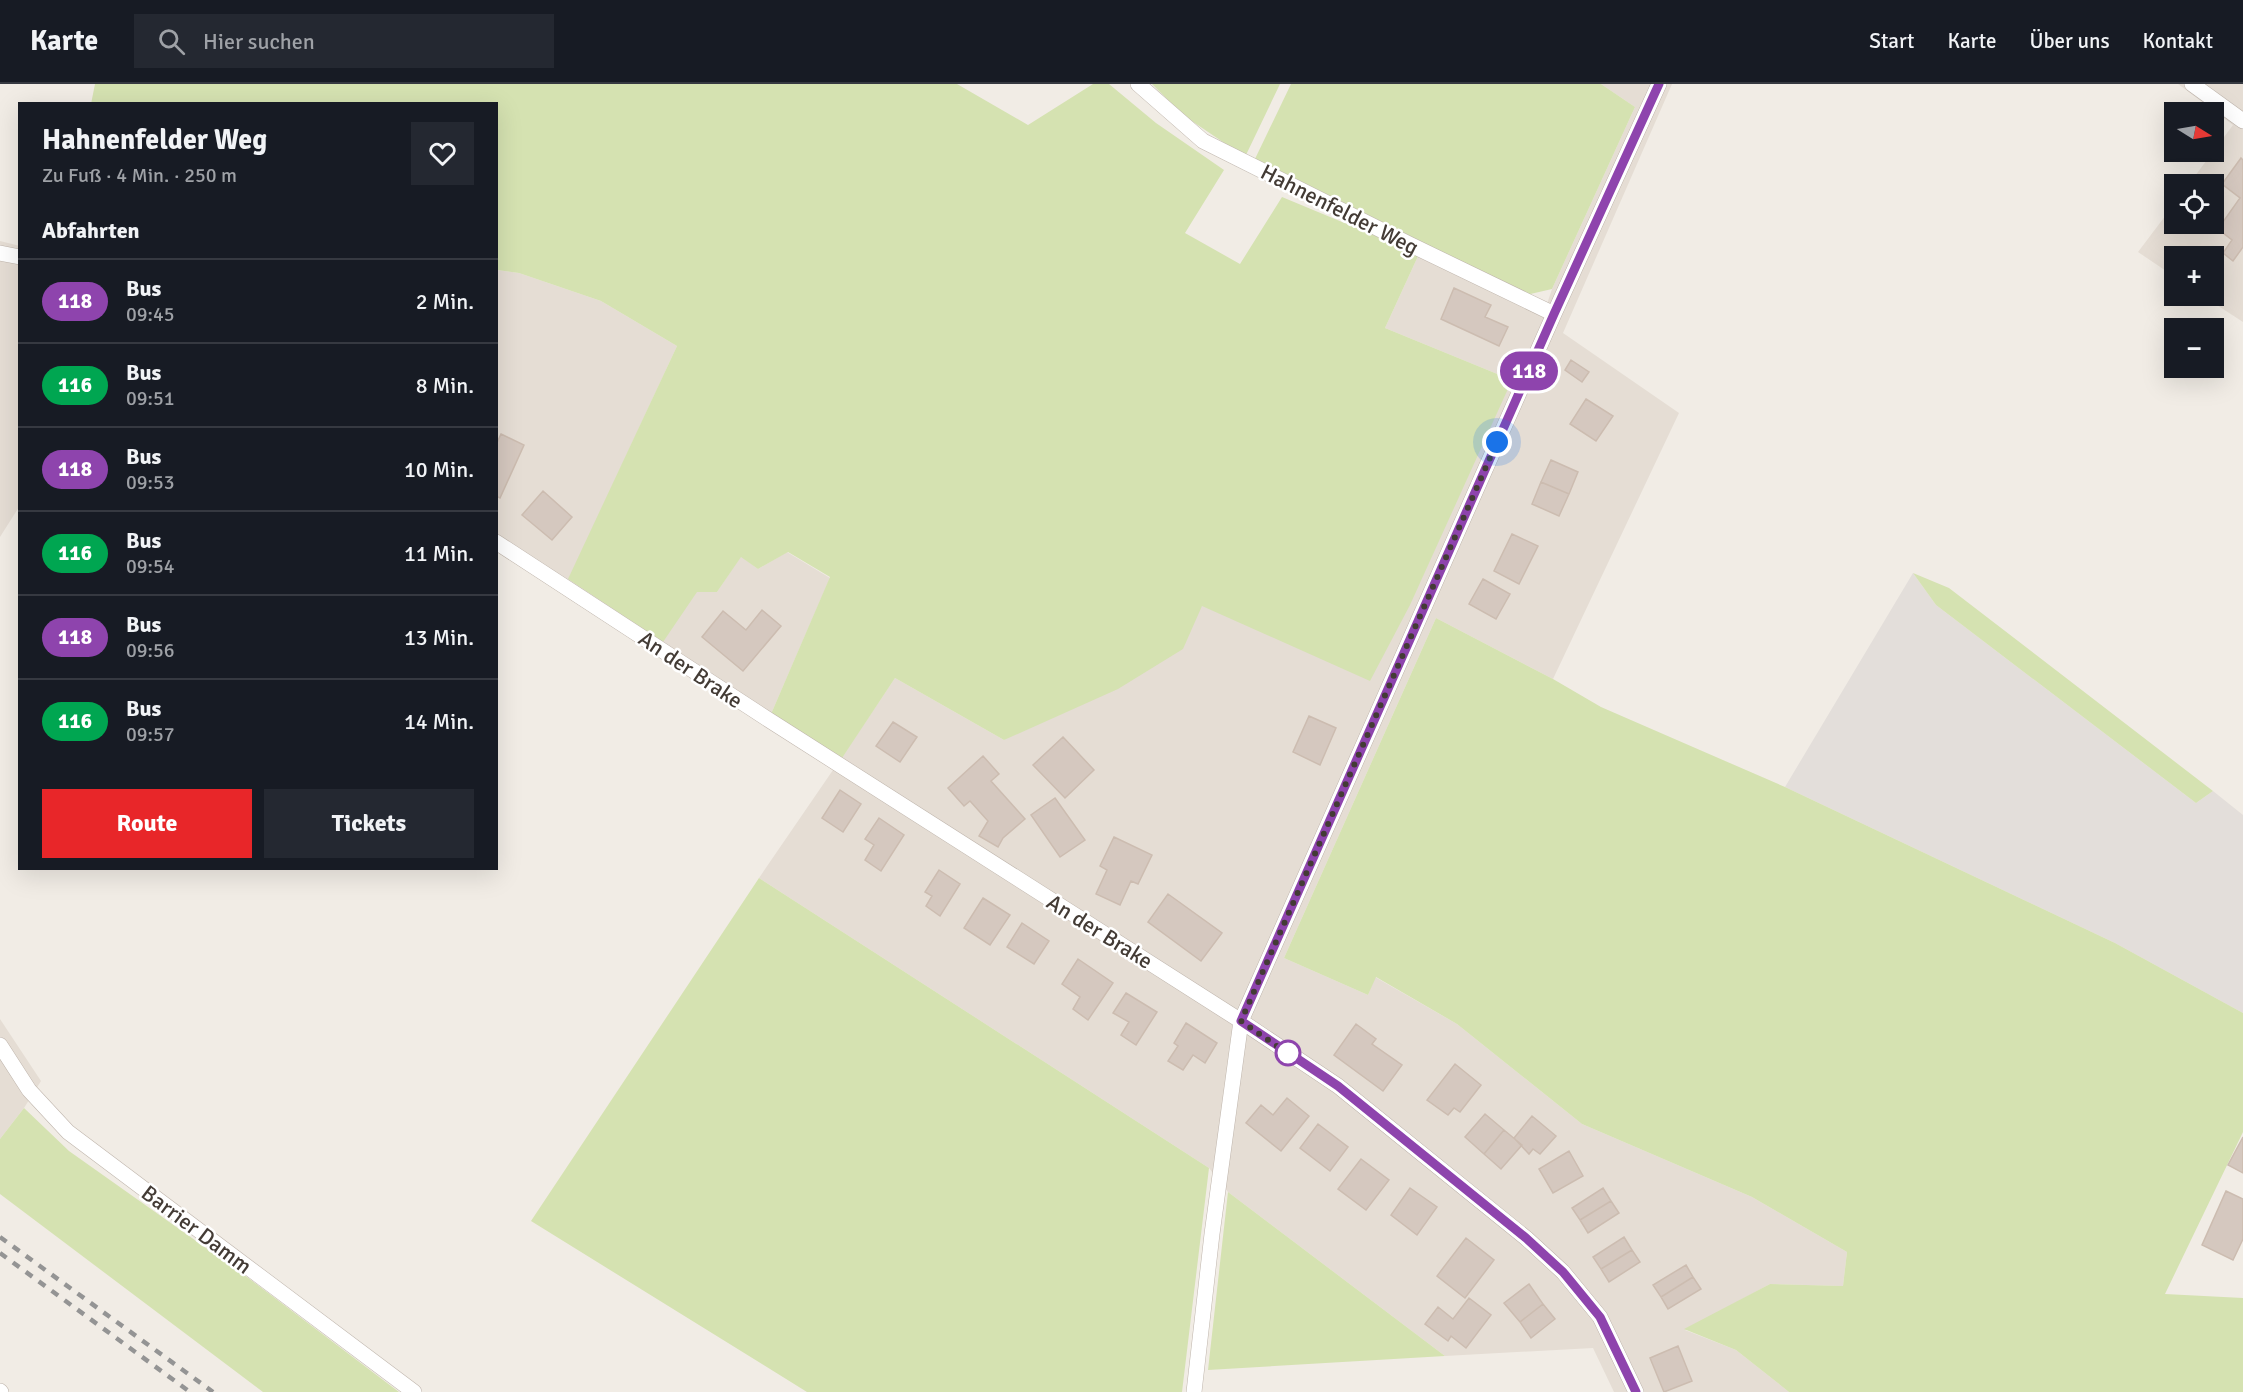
<!DOCTYPE html>
<html lang="de">
<meta charset="utf-8">
<style>
:root{--surface:#171b24;--page:#242831;--text:#f1f3f6;--muted:#9ea1a6;--line:#363941;--accent:#e82629}
body{margin:0;font-family:Signika,sans-serif;background:var(--page);color:var(--text);height:100vh;display:flex;flex-direction:column;font-size:22px;white-space:nowrap}
*{box-sizing:border-box;margin:0}
p{font-size:20px;color:var(--muted)}
.icon{flex:none;width:33px;height:33px;fill:none;stroke:currentColor;stroke-width:2;stroke-linecap:round;stroke-linejoin:round}
.map{position:relative;flex:1;overflow:hidden}
.details{position:absolute;left:18px;top:18px;width:480px;height:768px;display:flex;flex-direction:column;background:var(--surface);border-radius:0px;box-shadow:0 6px 24px #0002}
.details>*{flex:none}
.badge{padding:0 12px;border-radius:20px;font-size:21px;line-height:39px}
.needle{width:39px;rotate:101deg}
.controls{position:absolute;left:2164px;top:18px;display:grid;gap:12px}
.controls a{display:grid;place-items:center;width:60px;height:60px;border-radius:0px;background:var(--surface);box-shadow:0 6px 24px #0002;font-size:30px}
.you{position:absolute;width:30px;height:30px;margin:-15px;border:4px solid #fff;border-radius:50%;background:#1a73e8;box-shadow:0 0 0 9px #1a73e833}
.map>.badge{position:absolute;translate:-50% -50%;box-shadow:0 0 0 3px #fff}
h2{padding:0 24px;font-size:22px;line-height:54px}
.round{display:grid;place-items:center;flex:none;width:63px;height:63px;border-radius:0px;background:var(--page)}
.head{display:flex;align-items:center;justify-content:space-between;height:102px;padding:0 24px}
h1{font-size:28px;font-weight:700;line-height:45px}
.action{display:flex;gap:12px;margin-top:auto;padding:12px 24px}
.action a{flex:1;height:69px;border-radius:0px;background:var(--accent);color:#fff;font-size:24px;font-weight:700;line-height:69px;text-align:center}
.action a+a{background:var(--page);color:var(--text)}
ul{padding:0;list-style:none}
li{display:flex;align-items:center;gap:18px;height:84px;padding:0 24px;border-top:2px solid var(--line)}
li div{flex:1}
li b{display:block;font-size:22px}
li em{font-style:normal}
li .badge{min-width:66px;font-weight:700;text-align:center}
header{display:flex;align-items:center;gap:36px;box-sizing:border-box;height:84px;padding:0 30px;background:var(--surface);border-bottom:2px solid var(--line)}
header strong{font-size:28px}
nav{display:flex;gap:33px;margin-inline-start:auto;font-size:21px}
.search{width:420px;height:54px;background:var(--page);display:flex;align-items:center;gap:15px;box-sizing:border-box;padding:0 21px;border-radius:0px;color:var(--muted);font-size:22px}
.map>svg:first-child{display:block}
.residential{fill:#e5ddd4}
.industrial{fill:#e3deda}
.green{fill:#d5e2b1}
.building{fill:#d5c8bf;stroke:#ccbcb0;stroke-width:1.5}
.lines{fill:none;stroke-linecap:round;stroke-linejoin:round}
.street-casing{stroke:#bfb5ac;stroke-width:16}
.street{stroke:#fff;stroke-width:15}
.rail{stroke:#949494;stroke-width:4.5;stroke-dasharray:8 8;stroke-linecap:butt}
.line-casing{stroke:#fff;stroke-width:14}
.line{stroke:#8e44ad;stroke-width:9}
.walk{stroke:#433b35;stroke-width:6;stroke-dasharray:0 10.8}
.stop-dot{fill:#fff;stroke:#8e44ad;stroke-width:3}
.labels{text-anchor:middle;stroke-width:5;stroke-linejoin:round;paint-order:stroke}
.street-label{font-size:22px;fill:#433b35;stroke:#fff}
</style>
<header>
<strong>Karte</strong>
<div class="search"><svg class="icon" aria-label="search" viewBox="0 0 24 24"><circle cx="10" cy="10" r="6"/><path d="M15 15l6 6"/></svg>Hier suchen</div>
<nav><a>Start</a><a>Karte</a><a>Über uns</a><a>Kontakt</a></nav>
</header>
<div class="map">
<svg width="2243" height="1308" viewBox="0 0 2243 1308">
<rect width="100%" height="100%" fill="#f1ece5"/>
<path class="residential" d="M1601,0H1672L1563,249L1679,329L1553,595L1436,534L1284,874L1368,911L1375,893L1457,940L1582,1040L1752,1113L1847,1168L1843,1202L1770,1200L1685,1246L1736,1266L1789,1308H1614L1593,1264L1445,1272L1228,1108L1209,1084L759,794L833,686L497,468L496,186L519,189L601,217L677,262L569,495L717,508L741,472L758,485L787,468L830,494L771,630L842,673L895,594L1004,656L1202,522L1512,296L1385,244L1419,170L1543,232L1552,205L1635,23Z
M2178,0H2243V238L2203,212H2214V172H2175V193L2138,168L2175,119V140H2214V100H2189L2233,41Z
M0,157L20,162L19,423L0,453Z
M0,935L41,997L24,1024L0,1055Z"/>
<path class="industrial" d="M1913,489L1936,521L2196,719L2213,707L2243,731V929L2115,859L1785,703Z"/>
<path class="green" d="M95,0H957L1028,41L1093,0H1109L1156,39L1224,86L1185,149L1240,180L1282,113L1419,170L1385,244L1512,296L1410,521L1370,597L1202,522L1183,565L1118,605L1004,656L895,594L842,674L771,630L830,493L788,468L758,485L741,473L717,508H697L663,558L568,495L677,262L601,217L519,189L497,186L496,20H91Z
M1152,0H1280L1245,73L1183,31Z
M1291,0H1601L1635,23L1552,205L1526,211L1254,77Z
M1913,489L1949,504L2213,707L2196,719L1936,521Z
M1436,534L1553,595L1601,623L1785,703L2115,859L2243,929V1048L2165,1210L2243,1214V1308H1789L1736,1266L1684,1245L1770,1200L1843,1202L1847,1168L1752,1113L1582,1040L1457,940L1376,893L1368,911L1284,874Z
M759,794L1209,1084L1182,1308H807L531,1137Z
M24,1024L69,1067L247,1193L399,1308H263L0,1110V1055Z
M1228,1108L1445,1272L1208,1286Z"/>
<path class="building" d="M2241,74L2243,76V163L2233,177L2223,169L2232,156L2218,145L2240,114L2222,100Z
M1454,204L1491,221L1485,233L1508,243L1499,262L1441,235Z
M1571,276L1589,288L1582,298L1565,286Z
M1586,315L1613,332L1596,357L1570,340Z
M501,350L524,361L500,414L496,412V361Z
M1551,376L1578,388L1569,410L1541,398Z
M1541,398L1569,410L1559,432L1532,420Z
M543,407L572,433L552,456L522,431Z
M1512,450L1538,462L1519,500L1494,487Z
M1483,495L1510,510L1496,535L1469,520Z
M762,526L781,542L743,587L702,553L723,527L746,546Z
M1309,632L1336,644L1320,681L1293,668Z
M893,638L917,653L900,678L876,662Z
M1063,653L1094,686L1065,714L1033,681Z
M983,672L999,690L991,697L1025,735L1003,754L998,763L979,752L988,737L970,717L964,722L948,704Z
M840,706L861,720L843,748L822,734Z
M1055,714L1085,756L1060,773L1031,731Z
M879,734L904,751L881,787L865,776L874,761L865,755Z
M1114,753L1152,771L1138,800L1131,797L1120,821L1096,810L1107,786L1100,782Z
M939,786L960,800L940,832L926,822L932,812L925,808Z
M1168,810L1222,849L1201,877L1148,838Z
M983,814L1010,831L990,861L964,844Z
M1022,839L1049,857L1034,880L1007,863Z
M1078,875L1113,899L1088,936L1073,925L1080,913L1062,900Z
M1126,909L1157,928L1136,961L1121,951L1129,938L1113,929Z
M1186,939L1217,959L1205,979L1193,971L1183,986L1168,977L1178,962L1174,959Z
M1356,940L1376,955L1372,960L1402,981L1383,1007L1334,971Z
M1455,980L1481,1001L1460,1028L1454,1024L1448,1031L1427,1016Z
M1287,1014L1309,1032L1281,1067L1246,1039L1261,1021L1273,1031Z
M1485,1030L1504,1046L1484,1070L1465,1053Z
M1532,1032L1556,1052L1540,1070L1533,1065L1529,1070L1514,1054Z
M1318,1040L1348,1063L1330,1087L1300,1064Z
M1504,1046L1522,1061L1501,1085L1484,1070Z
M2243,1053V1089L2228,1081Z
M1569,1067L1583,1092L1553,1109L1539,1085Z
M1361,1075L1389,1096L1366,1126L1338,1105Z
M1410,1104L1437,1123L1417,1151L1391,1131Z
M1603,1104L1611,1117L1580,1136L1572,1124Z
M2226,1107L2243,1115V1155L2233,1176L2202,1161Z
M1611,1117L1619,1129L1588,1149L1580,1136Z
M1624,1153L1632,1166L1601,1185L1593,1173Z
M1466,1154L1494,1176L1465,1214L1437,1192Z
M1632,1166L1640,1178L1609,1198L1601,1185Z
M1686,1181L1693,1193L1661,1213L1653,1201Z
M1693,1193L1701,1205L1668,1225L1661,1213Z
M1529,1200L1543,1220L1520,1238L1504,1219Z
M1469,1214L1491,1231L1466,1264L1451,1252L1448,1257L1425,1240L1438,1223L1453,1235Z
M1543,1220L1555,1235L1531,1254L1520,1238Z
M1678,1262L1692,1297L1664,1308L1650,1274Z"/>
<g class="lines">
<defs>
<path id="street" d="M1138,0L1203,57L1409,160L1554,230
M2192,0L2243,37
M0,169L20,173
M496,458L769,636L1241,937L1338,1002L1526,1154L1563,1188L1600,1233L1636,1308
M0,961L29,1006L68,1048L414,1308
M0,1307L1,1308
M1194,1308L1212,1150L1241,937L1554,230L1659,0"/>
</defs>
<use href="#street" class="street-casing"/>
<use href="#street" class="street"/>
<path class="rail" d="M0,1153L213,1308
M0,1169L190,1308"/>
</g>
<g class="lines">
<defs>
<path id="line" d="M1636,1308L1600,1233L1563,1188L1526,1154L1338,1002L1241,937L1554,230L1659,0"/>
</defs>
<use href="#line" class="line-casing"/>
<use href="#line" class="line"/>
<path class="walk" d="M1288,969L1291,972L1241,937L1497,358"/>
</g>
<circle class="stop-dot" cx="1288" cy="969" r="12"/>
<g class="labels">
<g class="street-label">
<text transform="translate(1340 125) rotate(27)" y="8">Hahnenfelder Weg</text>
<text transform="translate(691 585) rotate(34)" y="8">An der Brake</text>
<text transform="translate(1100 847) rotate(32)" y="8">An der Brake</text>
<text transform="translate(197 1145) rotate(37)" y="8">Barrier Damm</text>
</g>
</g>
</svg>
<div class="controls">
<a><svg class="needle" viewBox="-14 -14 28 28"><path d="M0-13l5 13h-10z" fill="#e53935"/><path d="M0 13l5-13h-10z" fill="#9ea1a6"/></svg></a>
<a><svg class="icon" aria-label="locate" viewBox="0 0 24 24"><circle cx="12" cy="12" r="6"/><path d="M12 2v4M12 18v4M2 12h4M18 12h4"/></svg></a>
<a>+</a>
<a>−</a>
</div>
<div class="you" style="left:1497px;top:358px"></div>
<b class="badge" style="left:1529px;top:287px;background:#8e44ad;color:#fff">118</b>
<section class="details">
<div class="head"><div><h1>Hahnenfelder Weg</h1><p>Zu Fuß · 4 Min. · 250 m</p></div><a class="round"><svg class="icon" aria-label="heart" viewBox="0 0 24 24"><path d="M12 20l-8-8c-3-5 5-10 8-4 3-6 11-1 8 4z"/></svg></a></div>
<h2>Abfahrten</h2>
<ul>
<li><span class="badge" style="background:#8e44ad;color:#fff">118</span><div><b>Bus</b><p>09:45</p></div><em>2 Min.</em></li>
<li><span class="badge" style="background:#00a651;color:#fff">116</span><div><b>Bus</b><p>09:51</p></div><em>8 Min.</em></li>
<li><span class="badge" style="background:#8e44ad;color:#fff">118</span><div><b>Bus</b><p>09:53</p></div><em>10 Min.</em></li>
<li><span class="badge" style="background:#00a651;color:#fff">116</span><div><b>Bus</b><p>09:54</p></div><em>11 Min.</em></li>
<li><span class="badge" style="background:#8e44ad;color:#fff">118</span><div><b>Bus</b><p>09:56</p></div><em>13 Min.</em></li>
<li><span class="badge" style="background:#00a651;color:#fff">116</span><div><b>Bus</b><p>09:57</p></div><em>14 Min.</em></li>
</ul>
<div class="action"><a>Route</a><a>Tickets</a></div>
</section>
</div>
